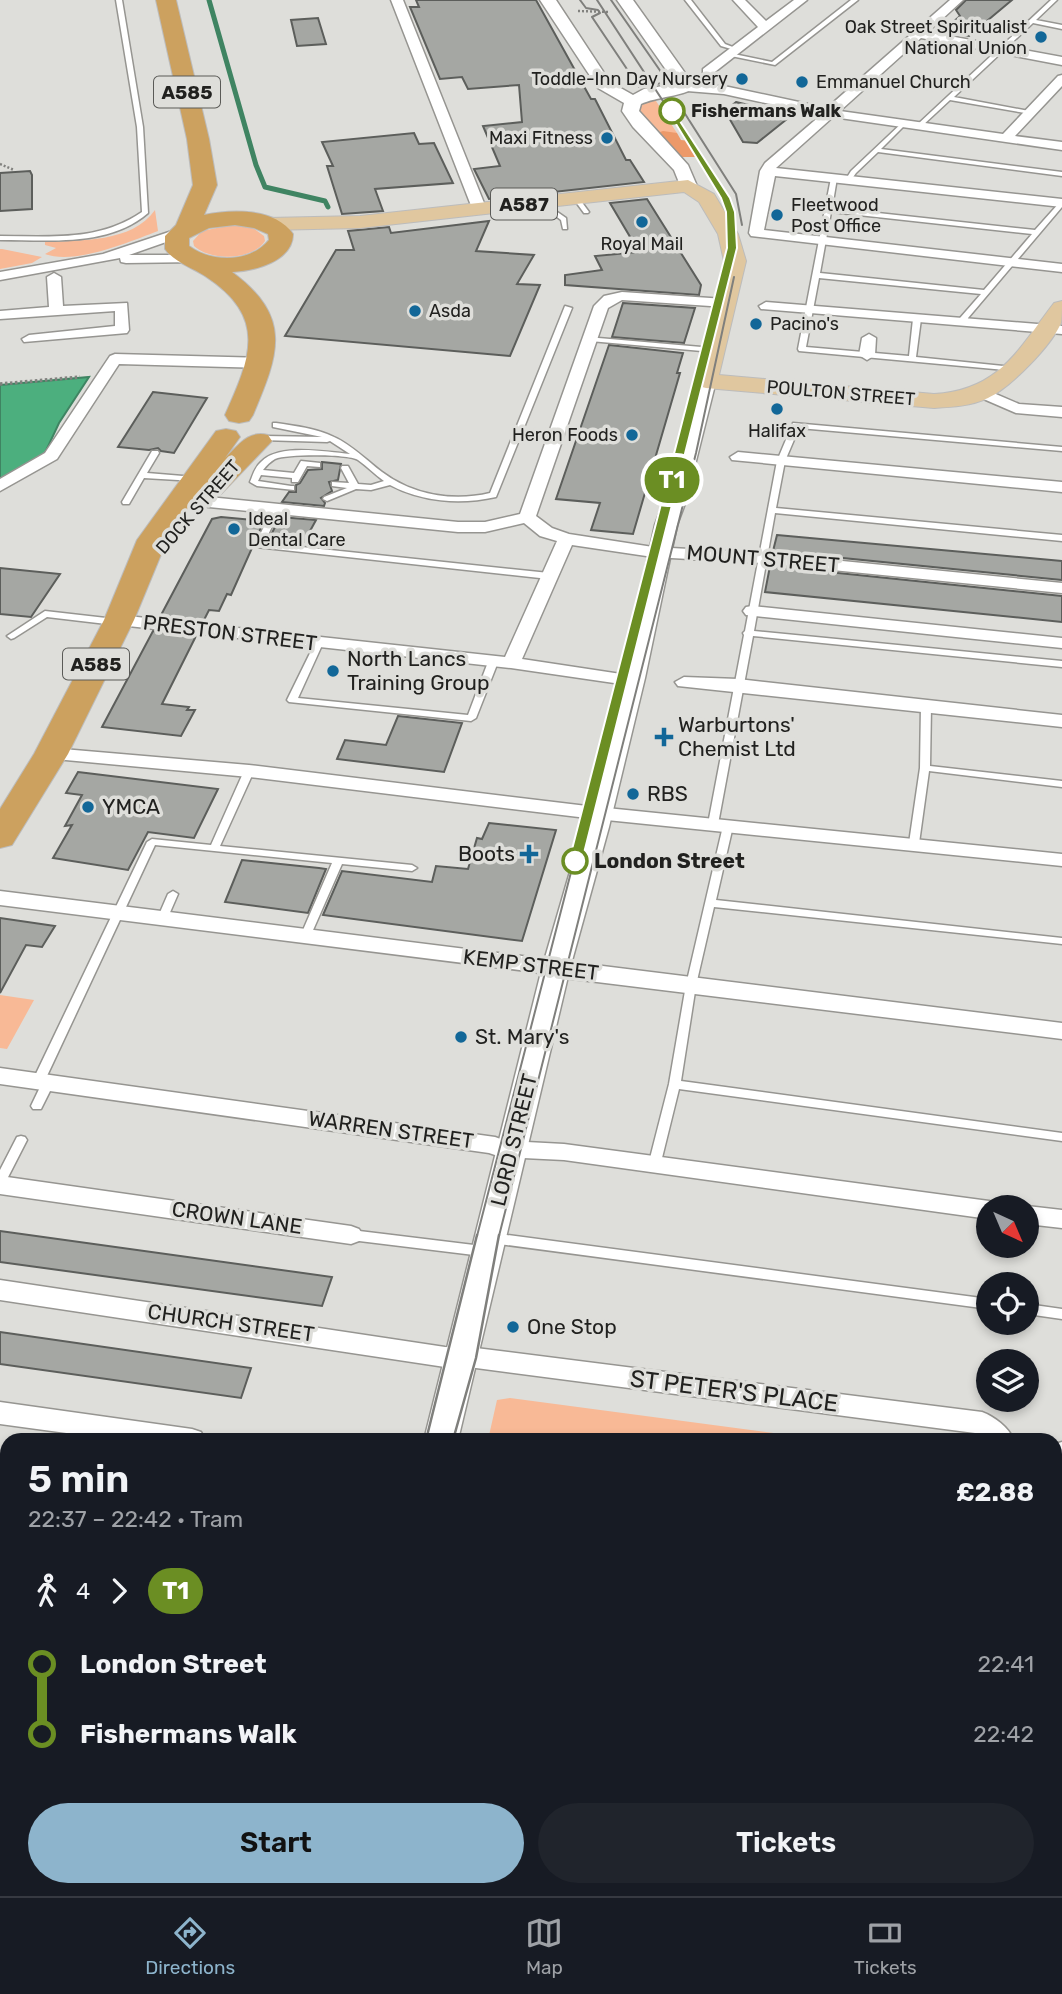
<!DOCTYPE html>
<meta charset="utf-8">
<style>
:root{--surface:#171b24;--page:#20242c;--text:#f1f3f6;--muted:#9ea1a6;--line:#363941;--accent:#8db4cc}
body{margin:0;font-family:Rubik,sans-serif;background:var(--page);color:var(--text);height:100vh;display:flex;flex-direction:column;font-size:26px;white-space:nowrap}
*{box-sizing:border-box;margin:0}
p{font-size:23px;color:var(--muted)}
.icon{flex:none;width:38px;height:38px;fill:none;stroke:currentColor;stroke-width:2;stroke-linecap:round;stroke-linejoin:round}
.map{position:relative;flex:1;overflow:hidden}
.details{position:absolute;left:0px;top:1433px;width:1062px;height:464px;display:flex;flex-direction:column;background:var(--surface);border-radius:21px 21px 0 0;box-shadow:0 4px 10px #0003}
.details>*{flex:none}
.badge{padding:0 14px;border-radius:23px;font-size:24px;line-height:46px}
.needle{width:46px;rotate:136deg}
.tools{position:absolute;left:976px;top:1195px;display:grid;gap:14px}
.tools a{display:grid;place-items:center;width:63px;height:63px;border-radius:50%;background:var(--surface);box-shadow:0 4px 10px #0003;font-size:35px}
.map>.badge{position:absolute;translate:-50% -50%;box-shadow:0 0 0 4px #fff}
.legs{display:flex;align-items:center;gap:10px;height:77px;padding:0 28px;font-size:23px}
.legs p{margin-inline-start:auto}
.summary{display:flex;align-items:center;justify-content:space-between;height:119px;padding:0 28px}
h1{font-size:38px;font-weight:600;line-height:52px}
.cta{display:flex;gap:14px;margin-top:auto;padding:14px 28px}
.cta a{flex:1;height:80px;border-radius:42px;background:var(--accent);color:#111;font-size:28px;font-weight:600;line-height:80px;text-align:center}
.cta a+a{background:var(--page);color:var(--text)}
ul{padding:0 28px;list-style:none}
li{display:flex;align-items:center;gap:24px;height:70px;font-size:26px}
li i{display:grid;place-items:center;width:10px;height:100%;margin:0 9px;background:currentColor}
li i::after{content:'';width:18px;height:18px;margin:-9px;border:5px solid;border-radius:50%;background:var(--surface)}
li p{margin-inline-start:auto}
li:first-child i{background:linear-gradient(#0000 50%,currentColor 0)}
li:last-child i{background:linear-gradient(currentColor 50%,#0000 0)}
.menu{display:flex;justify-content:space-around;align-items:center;height:98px;border-top:2px solid var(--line);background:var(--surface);font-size:19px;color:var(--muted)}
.menu a{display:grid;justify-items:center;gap:4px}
.menu .active{color:var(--accent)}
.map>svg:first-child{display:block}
.green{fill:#f8b996}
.forest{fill:#ec9969}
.water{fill:#4caf7e;stroke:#3f8462;stroke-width:2}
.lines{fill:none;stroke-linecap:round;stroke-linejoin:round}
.stream{stroke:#3f8462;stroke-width:5}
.building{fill:#a5a7a3;stroke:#5c5e5b;stroke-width:2}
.lane-casing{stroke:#969591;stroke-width:3}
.street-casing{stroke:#969591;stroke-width:3}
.secondary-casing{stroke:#969591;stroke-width:3}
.primary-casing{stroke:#bcbcbc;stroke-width:2}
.highway-casing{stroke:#bcbcbc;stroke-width:2}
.path-far1{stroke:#81817e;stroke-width:2.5;stroke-dasharray:2 2;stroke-linecap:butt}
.path{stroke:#81817e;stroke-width:3.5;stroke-dasharray:2.5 2.5;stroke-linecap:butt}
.lane{fill:#fff;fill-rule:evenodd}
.street{fill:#fff;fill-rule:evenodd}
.secondary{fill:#fff;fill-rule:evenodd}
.primary{fill:#e0c79f;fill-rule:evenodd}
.highway{fill:#cca15f;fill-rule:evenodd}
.tram-far1{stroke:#7f7f7c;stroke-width:2}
.tram{stroke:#7f7f7c;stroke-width:2.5}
.line-1{fill:#6b8e23;stroke:#fff;stroke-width:2}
.poi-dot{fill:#126798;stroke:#dededa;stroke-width:2.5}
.stop-1-dot{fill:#fff;stroke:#6b8e23;stroke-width:3.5}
.labels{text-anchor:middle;stroke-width:7;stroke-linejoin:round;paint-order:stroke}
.far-poi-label{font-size:18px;fill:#21211f;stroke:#dededa;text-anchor:start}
.far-stop-label{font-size:18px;font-weight:bold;fill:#21211f;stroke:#dededa;text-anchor:start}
.far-street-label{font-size:18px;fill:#21211f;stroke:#dededa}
.shield{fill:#dededa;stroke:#5a5a57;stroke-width:2}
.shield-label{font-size:19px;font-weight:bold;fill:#21211f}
.street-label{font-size:21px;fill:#21211f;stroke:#dededa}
.poi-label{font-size:21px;fill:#21211f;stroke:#dededa;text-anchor:start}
.stop-label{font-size:21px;font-weight:bold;fill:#21211f;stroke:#dededa;text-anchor:start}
.near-street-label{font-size:24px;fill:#21211f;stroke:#dededa}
</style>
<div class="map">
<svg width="1062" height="1896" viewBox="0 0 1062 1896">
<rect width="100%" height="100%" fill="#dededa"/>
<path class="green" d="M654,98L677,133H657L639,111L643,101Z
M155,210L158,231C129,242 75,265 45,254L56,248L45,245V242C80,240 132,243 155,210Z
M232,225L253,228L264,236L265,241C252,261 210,261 194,246L193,241L202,231Z
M0,249H2L42,257L32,263L0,269Z
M0,995L34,1000L7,1049L0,1048Z
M510,1398L827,1440H488L497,1400Z"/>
<path class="forest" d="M663,131L677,133L681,140L690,141L693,146L691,148L700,157H682L670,150L671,145L657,133Z"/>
<path class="water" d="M89,377L59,423L44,455L0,480V385Z"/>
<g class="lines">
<path class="stream" d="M209,0L256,165L265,187L325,201L328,207"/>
</g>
<path class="building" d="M416,0H536L591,99H595L626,160H630L644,182L489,199L474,169L500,166L483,126L522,122L519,85L468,89L462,77L440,79L410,7H419Z
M966,0H1012L969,36L943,31L960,16L956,10Z
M318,18L326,44L297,46L291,20Z
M736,102L792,115L757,143L743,142L725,111Z
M414,133L419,144L434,143L453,183L375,189L383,211L342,214L327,166H333L322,142Z
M30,171L32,175V209L0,211V173Z
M647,199L701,285L699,295L565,285V275L602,270L595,256L639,252L610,203Z
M489,221L476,251L534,255L517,284L540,285L510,356L285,336L336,250H354L348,231L389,227L391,233Z
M623,303L695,308L684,343L612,337Z
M609,345L683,353L677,373H680L633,534L591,530L600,503L556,499Z
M153,392L207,398L174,453L161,451L158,448L149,450L118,447Z
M322,462L341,464L338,480L329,482L332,491L321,498L325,503L324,506L282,502L289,492H296V485L300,483L308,470L322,469Z
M221,517L264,521L231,595L227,594L219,611L209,610L203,622L160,617L212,519Z
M280,517L316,520L304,542L269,539Z
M777,535L1062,561V580L773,551Z
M770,566L1062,596V622L765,592Z
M0,568L60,574L31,617L0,614Z
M153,631L196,636L162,704L189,707L187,710H195L181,736L102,727Z
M398,716L462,723L444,772L337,759L345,740L386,745Z
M78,772L218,789L194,838L148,832L128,870L53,858L72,825L65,826L82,795L66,793Z
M489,823L556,830L522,941L323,915L342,871L432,882L436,866L468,869L477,838L482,839Z
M242,860L319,868L326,869L308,913L225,902Z
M0,918L55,926L42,947L26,945L0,993Z
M0,1231L332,1277L322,1306L0,1262Z
M0,1332L251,1368L241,1398L0,1364Z"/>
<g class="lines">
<defs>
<path id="lane" d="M116,0H122L143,127L148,213C109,247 49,240 0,240V236C50,236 98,242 142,212L137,127Z
M685,0H691L725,44L738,49V51L721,46Z
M851,0H858L775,65L726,55L729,53L772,62Z
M1051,0H1057L1036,20L1062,25V29L1033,23L954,97L1029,111L1032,113L1031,114L950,100L922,126H918V124Z
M904,121L907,123L881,149L1062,172V176L878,152L856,173L851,180H847L846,179L851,171Z
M834,176L837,178L832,208L1035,230L1060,202L1062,201V207L968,318L967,324H961L960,318L981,294L819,278L806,347L909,356L913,319L917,317L921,319L916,357L1013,367H1016V371L799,351L798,349L831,178ZM831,212L1032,234L984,290L820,273Z
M574,197H578L589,212L588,213H584L573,198Z
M532,203L553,209L566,218L567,229H563L561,220L549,211L530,206V204Z
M565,306L572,308L496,497C460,505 422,502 390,485L371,490L356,489L327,501L323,499L324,497L347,488L332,486V482L349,483L341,468L342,466H348L358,484L371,485L384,481C375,475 367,466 358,460C347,454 288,454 275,459C270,462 267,465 263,470L294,473L301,461L320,463V467L307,466L298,482H292V478L261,475L258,481L291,486H294V490L257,486L250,482C253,475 255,467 261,462C279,443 326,452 350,454L330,441L327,442L262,440V436H265L322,437L273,427V423H276C295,426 316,428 334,437C352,445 366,460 382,472C412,495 453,502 490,493Z
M587,337L713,348L717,350L713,352L590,341H587Z
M793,423L1062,447V451L799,428L785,461L776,508L1062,535V541L775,513L754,631L1062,661V667L753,636L718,824L713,827L708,824L744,635L743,633L745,631L777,461Z
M152,451H158L159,453L147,473L195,477L199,479L195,481L144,478L129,504H123L122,502Z
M274,506H280L281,508L264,543L549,573L553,576L549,579L256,547L255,545Z
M45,611L115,619L119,622L115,625L47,617L14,638L11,639L7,636Z
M319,640L323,643L298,698L468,715L488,662L493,659L498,662L476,718L471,721L289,702L287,700L315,643Z
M926,703L931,706L930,766L1062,781V787L929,771L919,843L918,845H910L909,843L920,768L921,706Z
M249,768L254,771L220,846L412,865L417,868L412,871L342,864L310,937L305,940L300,937L332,863L155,845L46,1078H53L55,1081L41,1109H33L31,1106L42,1083H35L33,1080L147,842L152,839L211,845L244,771Z
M728,823L733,826L716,900L1062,938V944L714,907L696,985L681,1081L1062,1133V1141L679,1089L660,1166L658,1169H650L648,1166L669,1084L686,985L723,826Z
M173,891L178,894L168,917L163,920L159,919L158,917L168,894Z
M21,1136L25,1137L27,1140L4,1185L0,1186V1170L17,1137Z
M351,1230L474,1245L487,1246L489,1249L487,1252L474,1255L351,1240L347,1238L345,1235L347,1232Z
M492,1233L989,1299V1309L492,1243L488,1241L486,1238L488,1235Z
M1027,1304L1062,1309V1319L1027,1314Z
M1062,1643V1656L1055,1659V1646Z
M838,1890H856L859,1896H841Z"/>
<path id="street" d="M391,0H403L486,208L484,211L479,212L472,208Z
M733,0H745L766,21L794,0H807L711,75H703V69L758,27Z
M950,0H963L928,32L1062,57V65L921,38L840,111L1003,134L1058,76L1062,75V86L1015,136L1062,142V150L833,117L776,168L1062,199V207L775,176L764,230L1062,264V272L751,236L749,233L760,171L765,163L821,115L724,94L687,91L683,90V84L724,86L827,108Z
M181,228L186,229V235L129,255H192L199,259L197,262L126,263L121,262L120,258L0,280V272L103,254Z
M54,273L61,277L63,306L127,303L129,330L127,333L24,342L22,339L29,335L115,326V311L0,319V311L49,307L47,277Z
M622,292L725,299L732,303L725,307L622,300L608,308L536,516L552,528L569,534L653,547L762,553L1062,583V593L762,563L653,557L572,545L522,659L621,674L633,673L642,678L639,682L621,684L511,668L119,625L110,620L119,615L505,657L557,541L540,536L524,523L485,532H458L179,504L171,499L179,494L458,522H485L520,514L594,306L604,296Z
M766,302L1062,326V334L761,309L759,306Z
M869,334L876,338L875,355L867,360L859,355L862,338Z
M115,354L261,358L269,363L261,368L119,364L57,459L0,491V479L45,453L110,356Z
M984,389L1019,404L1062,407V417L1016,413L979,397L976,394Z
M738,452L1062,482V492L732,460L730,457Z
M752,606L1062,638V648L746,615L743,611L746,607Z
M684,677L738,679L1062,715V727L678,686L675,682Z
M51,748L249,765L587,806L1062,854V866L587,818L249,777L44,758L41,754Z
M0,891L1062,1023V1039L548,976L535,972L0,905Z
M0,1068L495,1137L506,1141L564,1144L989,1201L997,1204L999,1208H989V1219L564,1160L501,1157L489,1153L0,1084Z
M0,1176L351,1226L359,1229L363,1235L359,1241L351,1244L0,1194Z
M1027,1206L1062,1210V1228L1027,1224V1208H1022Z
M0,1280L445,1347L476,1348L982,1412C995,1417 1008,1427 1014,1440H984L975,1433L476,1368L445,1367L0,1300Z
M0,1402L192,1429L201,1432L205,1440H118L0,1424Z
M1062,1442V1464L1055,1467V1444Z
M1055,1586L1062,1588V1618L1055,1616Z
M0,1687L7,1688V1714L0,1713Z
M1062,1841V1871L1055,1873V1843Z
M975,1890H1015L1013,1896H973Z"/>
<path id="secondary" d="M540,0H556L610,82L633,95L644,89L676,84L617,0H633L695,87C686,96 655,97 641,104L639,111L688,165L697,186L694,190H682L674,170L633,127L622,111L624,103L598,88Z
M706,375L713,377L716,381L686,501L677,525L645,678L609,827L570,968L458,1440H424L542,968L583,827L621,678L655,525L664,501L696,381L699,377Z
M175,1890H225L223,1896H173Z
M565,1890H610L612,1896H567Z"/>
<path id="primary" d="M688,180L714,194L738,234L746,261L719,375L934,394C999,390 1018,350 1054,303L1062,301C1062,308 1062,318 1061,323C1052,345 1010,388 988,398C971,406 952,407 934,408L706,388L698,386L695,381L724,261L718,234L699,202L684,192L360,228L268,230L261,228L258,224L261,220L268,218L360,216Z"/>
<path id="highway" d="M156,0H176L209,139L217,185L204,215C232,209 276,208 293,234C293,261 255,271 232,272C294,318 278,355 253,415L249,421L239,423L229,421L225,415C251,357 268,317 205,276C191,267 174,262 165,249V236L176,225L193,185L187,139ZM235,225L254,228L268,234L269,240C250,263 212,263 189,246V238L209,228Z
M226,429L236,431L240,437L225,458C239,445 248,430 268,435L272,441L221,494L211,497L200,493L167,540L134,620L68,754L12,845L0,848V809L34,754L104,620L137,540L216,431Z"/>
</defs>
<use href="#lane" class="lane-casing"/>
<use href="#street" class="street-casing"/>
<use href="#secondary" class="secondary-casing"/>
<use href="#primary" class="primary-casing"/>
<use href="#highway" class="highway-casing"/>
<path class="path-far1" d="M578,11L610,12
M0,164L14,170"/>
<path class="path" d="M0,384L80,377"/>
<use href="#lane" class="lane"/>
<use href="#street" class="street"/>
<use href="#secondary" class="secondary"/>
<use href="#primary" class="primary"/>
<use href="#highway" class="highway"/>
<path class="tram-far1" d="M580,0L586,8L598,10L600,13L592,17L639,87L668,82L611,0
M682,109L736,194L742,225
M477,1236L732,249L730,212L725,196L597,0
M499,1236L696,453L734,277"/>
<path class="tram" d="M426,1440L477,1235
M453,1440L476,1358L499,1235
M561,1890L567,1896
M612,1890L620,1896"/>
</g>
<path class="line-1" d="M672,109L730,198L735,212L737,248L582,861L575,866L569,861L727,248L726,212L721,198L668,111Z"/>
<g class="poi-dot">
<circle cx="1041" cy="37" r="7"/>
<circle cx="742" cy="79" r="7"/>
<circle cx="802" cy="82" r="7"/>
<circle cx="607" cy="138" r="7"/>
<circle cx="777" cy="215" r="7"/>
<circle cx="642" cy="222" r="7"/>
<circle cx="415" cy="311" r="7"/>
<circle cx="756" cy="324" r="7"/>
<circle cx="777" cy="409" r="7"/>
<circle cx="632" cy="435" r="7"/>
<circle cx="234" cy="529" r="7"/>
<circle cx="333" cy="671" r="7"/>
<path d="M660.5 726.5h7v7h7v7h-7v7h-7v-7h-7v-7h7z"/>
<circle cx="633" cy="794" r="7"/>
<circle cx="88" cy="807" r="7"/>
<path d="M525.5 843.5h7v7h7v7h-7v7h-7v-7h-7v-7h7z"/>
<circle cx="461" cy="1037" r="7"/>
<circle cx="513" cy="1327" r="7"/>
</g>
<g class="stop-1-dot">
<circle cx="672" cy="111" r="12"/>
<circle cx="575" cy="861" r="12"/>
</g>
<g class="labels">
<g class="far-poi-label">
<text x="1027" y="33" text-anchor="end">Oak Street Spiritualist<tspan x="1027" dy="21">National Union</tspan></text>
<text x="728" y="85" text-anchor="end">Toddle-Inn Day Nursery</text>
<text x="816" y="88">Emmanuel Church</text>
<text x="593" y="144" text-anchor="end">Maxi Fitness</text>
<text x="791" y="211">Fleetwood<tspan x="791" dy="21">Post Office</tspan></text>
<text x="642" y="250" text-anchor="middle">Royal Mail</text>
<text x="429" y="317">Asda</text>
<text x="770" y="330">Pacino's</text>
<text x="777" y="437" text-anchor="middle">Halifax</text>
<text x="618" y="441" text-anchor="end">Heron Foods</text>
<text x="248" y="525">Ideal<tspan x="248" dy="21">Dental Care</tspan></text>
</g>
<g class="far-stop-label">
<text x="691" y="117">Fishermans Walk</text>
</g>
<g class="far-street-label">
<text transform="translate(841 393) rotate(5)" y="6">POULTON STREET</text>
<text transform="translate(198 507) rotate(-49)" y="6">DOCK STREET</text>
</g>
<g class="shield">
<rect x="154" y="76.5" width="66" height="31" rx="5"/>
<rect x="491" y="188.5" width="66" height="31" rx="5"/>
<rect x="63" y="648.5" width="66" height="31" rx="5"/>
</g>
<g class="shield-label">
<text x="187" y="99">A585</text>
<text x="524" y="211">A587</text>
<text x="96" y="671">A585</text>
</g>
<g class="street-label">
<text transform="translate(763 559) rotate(5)" y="7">MOUNT STREET</text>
<text transform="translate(230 633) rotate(7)" y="7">PRESTON STREET</text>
<text transform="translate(531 965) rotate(7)" y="7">KEMP STREET</text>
<text transform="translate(391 1130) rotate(8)" y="7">WARREN STREET</text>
<text transform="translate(514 1140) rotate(-76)" y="7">LORD STREET</text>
<text transform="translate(237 1218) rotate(8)" y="7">CROWN LANE</text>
<text transform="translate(231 1323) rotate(8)" y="7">CHURCH STREET</text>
</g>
<g class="poi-label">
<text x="347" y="666">North Lancs<tspan x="347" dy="24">Training Group</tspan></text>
<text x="678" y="732">Warburtons'<tspan x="678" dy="24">Chemist Ltd</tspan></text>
<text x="647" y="801">RBS</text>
<text x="102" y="814">YMCA</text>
<text x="515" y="861" text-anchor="end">Boots</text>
<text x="475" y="1044">St. Mary's</text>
<text x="527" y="1334">One Stop</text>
</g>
<g class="stop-label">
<text x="594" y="868">London Street</text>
</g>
<g class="near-street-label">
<text transform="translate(734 1391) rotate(7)" y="8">ST PETER'S PLACE</text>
</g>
</g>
</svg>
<div class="tools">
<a><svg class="needle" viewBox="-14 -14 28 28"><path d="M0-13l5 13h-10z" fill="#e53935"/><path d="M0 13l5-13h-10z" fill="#9ea1a6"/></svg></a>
<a><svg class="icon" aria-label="locate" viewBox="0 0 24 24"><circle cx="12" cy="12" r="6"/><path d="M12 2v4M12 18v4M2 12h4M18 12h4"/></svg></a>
<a><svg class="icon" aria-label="layers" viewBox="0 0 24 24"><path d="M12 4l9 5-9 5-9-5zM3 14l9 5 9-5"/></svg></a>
</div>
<b class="badge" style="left:672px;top:480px;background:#6b8e23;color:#fff">T1</b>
<section class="details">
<div class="summary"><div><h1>5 min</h1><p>22:37 – 22:42 · Tram</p></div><b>£2.88</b></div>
<div class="legs"><svg class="icon" aria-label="walk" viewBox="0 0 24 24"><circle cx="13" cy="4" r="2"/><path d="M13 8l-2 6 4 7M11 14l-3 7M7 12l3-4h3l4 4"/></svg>4<svg class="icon" aria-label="forward" viewBox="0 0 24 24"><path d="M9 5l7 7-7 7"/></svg><b class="badge" style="background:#6b8e23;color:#fff">T1</b></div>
<ul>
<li><i style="color:#6b8e23"></i><b>London Street</b><p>22:41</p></li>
<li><i style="color:#6b8e23"></i><b>Fishermans Walk</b><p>22:42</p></li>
</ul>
<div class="cta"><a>Start</a><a>Tickets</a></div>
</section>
</div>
<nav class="menu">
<a class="active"><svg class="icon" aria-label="directions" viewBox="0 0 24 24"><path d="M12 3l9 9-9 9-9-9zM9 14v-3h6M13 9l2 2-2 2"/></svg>Directions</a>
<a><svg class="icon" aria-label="map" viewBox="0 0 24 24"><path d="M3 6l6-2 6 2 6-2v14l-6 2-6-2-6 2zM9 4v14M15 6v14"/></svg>Map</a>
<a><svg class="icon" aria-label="tickets" viewBox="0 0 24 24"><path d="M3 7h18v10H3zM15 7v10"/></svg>Tickets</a>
</nav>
